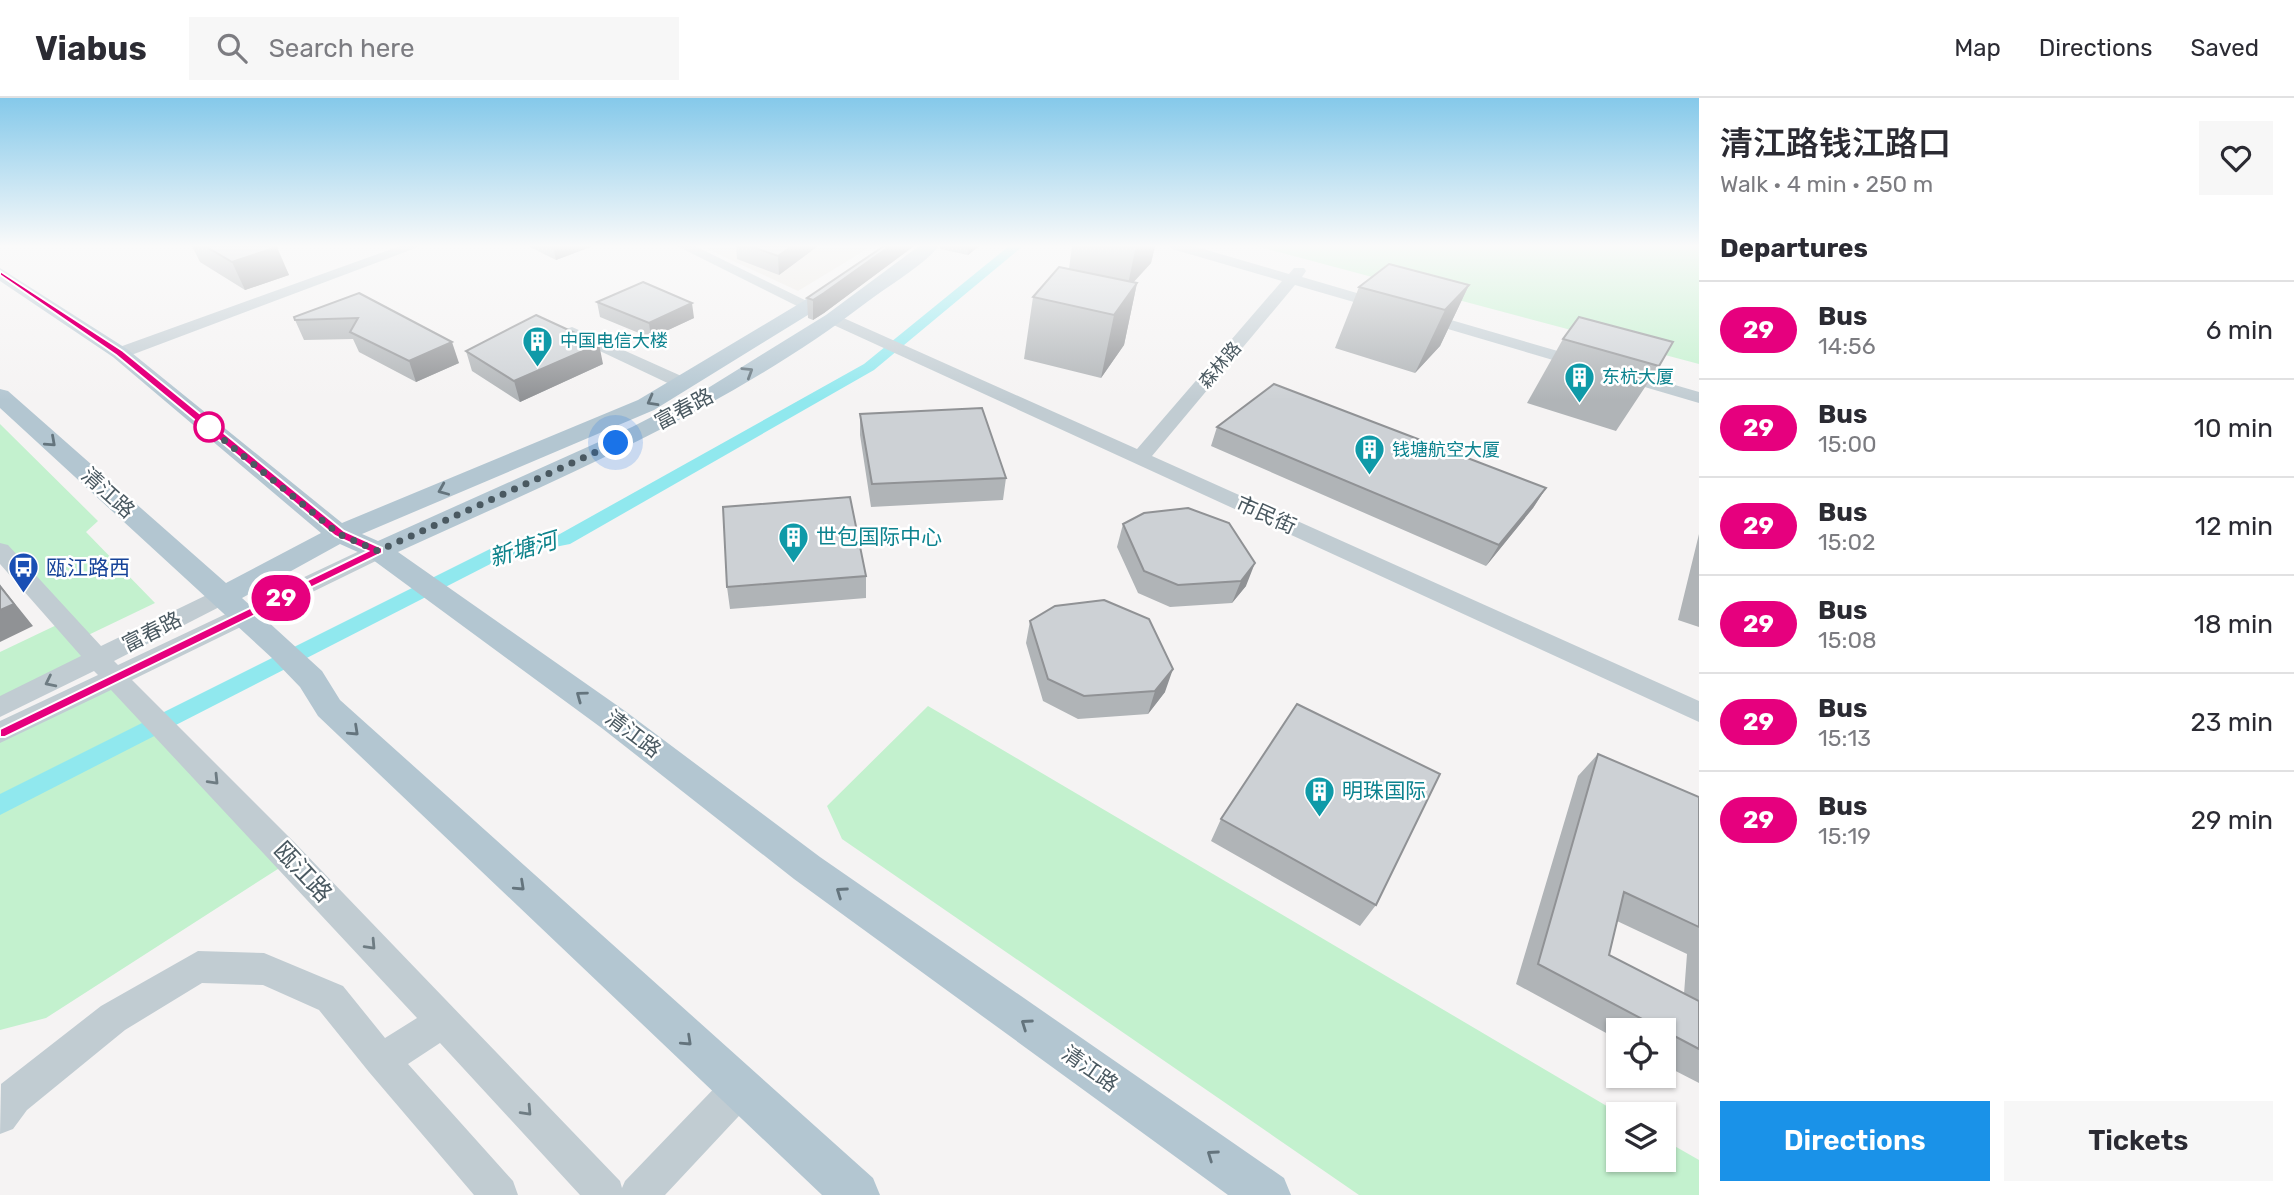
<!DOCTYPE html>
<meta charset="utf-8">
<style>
:root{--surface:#fff;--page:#f7f7f7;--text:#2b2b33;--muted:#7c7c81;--line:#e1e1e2;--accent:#1a92e8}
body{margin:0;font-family:Rubik,"Noto Sans SC",sans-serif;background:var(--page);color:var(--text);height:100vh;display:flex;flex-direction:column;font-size:26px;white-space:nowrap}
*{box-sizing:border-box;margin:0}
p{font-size:23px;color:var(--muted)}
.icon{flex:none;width:38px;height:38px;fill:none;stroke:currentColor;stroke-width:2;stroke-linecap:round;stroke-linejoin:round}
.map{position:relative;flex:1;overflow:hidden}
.details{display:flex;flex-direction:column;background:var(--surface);width:595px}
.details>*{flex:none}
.badge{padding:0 14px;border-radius:23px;font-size:24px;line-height:46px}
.fabs{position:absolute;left:1606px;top:920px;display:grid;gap:14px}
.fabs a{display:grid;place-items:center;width:70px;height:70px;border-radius:0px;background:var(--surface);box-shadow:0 2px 5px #0004;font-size:35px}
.you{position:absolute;width:35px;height:35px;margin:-18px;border:5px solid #fff;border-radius:50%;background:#1a73e8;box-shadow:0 0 0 10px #1a73e833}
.map>.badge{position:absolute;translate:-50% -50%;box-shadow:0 0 0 4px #fff}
h2{padding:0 21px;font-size:26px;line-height:63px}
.round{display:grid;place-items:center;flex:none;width:74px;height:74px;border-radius:0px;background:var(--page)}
.head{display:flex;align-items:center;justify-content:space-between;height:119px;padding:0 21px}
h1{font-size:33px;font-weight:600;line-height:52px}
.button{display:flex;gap:14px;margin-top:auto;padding:14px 21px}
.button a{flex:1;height:80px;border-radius:0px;background:var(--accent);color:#fff;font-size:28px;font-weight:600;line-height:80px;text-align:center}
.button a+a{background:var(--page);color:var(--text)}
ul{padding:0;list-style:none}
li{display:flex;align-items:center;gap:21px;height:98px;padding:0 21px;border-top:2px solid var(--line)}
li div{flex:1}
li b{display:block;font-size:26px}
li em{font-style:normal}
li .badge{min-width:77px;font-weight:700;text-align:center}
header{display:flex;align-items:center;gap:42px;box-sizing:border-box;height:98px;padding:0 35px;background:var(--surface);border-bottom:2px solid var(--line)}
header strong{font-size:33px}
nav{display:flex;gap:38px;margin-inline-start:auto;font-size:24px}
.search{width:490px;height:63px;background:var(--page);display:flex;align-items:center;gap:18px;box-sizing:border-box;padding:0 24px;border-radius:0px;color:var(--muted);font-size:26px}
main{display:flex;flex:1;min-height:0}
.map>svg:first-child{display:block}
.commercial{fill:#ebe7e1}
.green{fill:#c3f1ce}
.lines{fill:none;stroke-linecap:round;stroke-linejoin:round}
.canal{fill:#90e8ee;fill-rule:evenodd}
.minor{fill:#c1ccd2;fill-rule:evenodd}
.major{fill:#b3c6d1;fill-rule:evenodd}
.wall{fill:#b0b4b7;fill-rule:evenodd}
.shaded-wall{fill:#909295}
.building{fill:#cdd1d5;stroke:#909295;stroke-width:2}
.oneway{stroke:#64747d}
.oneway2{stroke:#6e7c83}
.line{fill:#e6007e;stroke:#fff;stroke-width:2}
.walk{stroke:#4a5961;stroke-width:7;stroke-dasharray:0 12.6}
.stop-dot{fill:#fff;stroke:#e6007e;stroke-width:3.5}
.labels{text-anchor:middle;stroke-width:5;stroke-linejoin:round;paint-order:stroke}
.far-culture-label{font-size:18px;fill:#0d838f;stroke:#fff;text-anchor:start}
.far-street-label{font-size:18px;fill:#4a5961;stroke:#fff}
.street-label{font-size:21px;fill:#4a5961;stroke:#fff}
.culture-label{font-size:21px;fill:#0d838f;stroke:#fff;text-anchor:start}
.transit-label{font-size:21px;fill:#164399;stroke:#fff;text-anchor:start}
.water-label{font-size:23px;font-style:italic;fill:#0c828a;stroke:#fff}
.near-street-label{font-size:24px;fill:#4a5961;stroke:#fff}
</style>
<header>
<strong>Viabus</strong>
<div class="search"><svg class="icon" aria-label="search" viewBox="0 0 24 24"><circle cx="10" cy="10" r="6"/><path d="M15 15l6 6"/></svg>Search here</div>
<nav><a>Map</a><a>Directions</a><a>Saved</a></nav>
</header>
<main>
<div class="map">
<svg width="1699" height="1097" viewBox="0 0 1699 1097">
<rect width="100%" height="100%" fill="#f5f3f3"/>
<path class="commercial" d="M701,148H872L798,193Z"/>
<path class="green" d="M1256,148H1699V266Z
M0,326L98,423L86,434L155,505L82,540L99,560L0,609V554L65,523L0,452Z
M109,589L281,769L46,920L0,932V644Z
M928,608L1622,1017H1619V1062H1664V1042L1699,1062V1097H1359L842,741L827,708Z"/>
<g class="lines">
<path class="canal" d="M1009,148H1023L874,272L570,446L504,459L0,717V696L492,450L558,437L864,266Z"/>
<path class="minor" d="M400,148H421L126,259L120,260L112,255L114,251Z
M677,148H695L817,208L809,213L803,211Z
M1170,148H1193L1289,176L1294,170H1304L1306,173L1302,179L1391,205L1393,208L1385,213L1295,187L1152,358L1699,603V624L827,224L825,221L827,218H839L1137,351L1282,183L1172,151Z
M1420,213L1699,294V305L1414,221L1412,218L1414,215Z
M572,229L688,281L691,285L682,290L676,289L566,237L564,234L566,231Z
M0,445L8,447L101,548L215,493L223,490L231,493L235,498L231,503L114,563L118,567L370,448H386L389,453L386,458L132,582L295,745L620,1083L622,1090L625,1083L726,978L739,973L752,978L757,991L752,1004L665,1097H580L440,945L408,966L513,1083L518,1097H474L369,974L319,912L263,887L202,885L125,932L27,1012L13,1031L0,1036L1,986L101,908L198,853L264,855L343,888L385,940L417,920L111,592L0,645V623L98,577L94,573L0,619V598L81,558L0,466Z"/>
<path class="major" d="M884,148H905L816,212L654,312L362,436L378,443L632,329L708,290L826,217L919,148H939C923,168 888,188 867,204C725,313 559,380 398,454L625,613L820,759L1284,1080L1291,1097H1228L794,781L603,631L369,459L340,446L242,500L322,573L340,602L873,1080L880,1097H822L318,618L300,589L273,561L0,310V291L8,293L226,485L321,435L113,259L0,183V170L127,251L342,425L638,302L802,204Z"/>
</g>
<path class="wall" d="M192,148H275L289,177L245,192L200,164Z
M528,148H593L556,162Z
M736,148H818L779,177L737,161Z
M884,148H914L824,215L813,222L808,220L807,200Z
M940,148H979L968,157L940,151Z
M1072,148H1155L1151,165L1133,185H1137L1124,247L1101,280L1024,261L1033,199L1069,171Z
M1469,187L1440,248L1415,275L1335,250L1359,189Z
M359,195L459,265L416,284L359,254L353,241L304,242L295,222Z
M597,204L694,220L651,240L600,219Z
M1563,241L1659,268L1616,333L1527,305Z
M466,253L603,266L520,304L472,273Z
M860,316L1006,380L1003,402L871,409L860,337Z
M1217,329L1546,390L1533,410L1486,468L1211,348Z
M1188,410L1246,488L1232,505L1170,509L1138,495L1117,449L1123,426Z
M1699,436V529L1678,522Z
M866,478V500L730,511L727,489Z
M1030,523L1165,594L1148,616L1078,621L1043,603L1026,545Z
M1598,656L1699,699V985L1664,967V933H1619V942L1516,886L1578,678ZM1617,823L1687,856L1684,896L1609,857Z
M1221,721L1376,807L1360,828L1211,743Z"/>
<path class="shaded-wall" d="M553,148H593L556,162Z
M792,148H818L779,177L778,158Z
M890,148H914L824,215L813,222V202Z
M969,148H979L968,157Z
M1136,148H1155L1151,165L1127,191Z
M277,149L289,177L245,192L232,164Z
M1137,185L1124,247L1101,280L1114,217Z
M1469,187L1440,248L1415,275L1445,212Z
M692,205L694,220L651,240L649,225Z
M452,244L459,265L416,284L409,263Z
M599,246L603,266L520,304L514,283Z
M1546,390L1533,410L1486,468L1499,447Z
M1255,465L1246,488L1232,505L1241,483Z
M0,487L33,528L0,544Z
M1173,571L1165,594L1148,616L1155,593Z"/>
<path class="building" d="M205,148H275L277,149L232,164Z
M750,148H792L778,158Z
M884,148H890L824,195L813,202L807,200Z
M1389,166L1469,187L1445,212L1359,189Z
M1059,169L1137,185L1114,217L1033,199Z
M643,184L692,205L649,225L597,204Z
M359,195L452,244L409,263L350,234L358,220L295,222L294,219Z
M536,217L599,246L514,283L466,253Z
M1579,219L1673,244L1659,268L1563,241Z
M1274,286L1546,390L1499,447L1217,329Z
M982,310L1006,380L872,386L860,316Z
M850,399L866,478L727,489L723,409Z
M1188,410L1229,425L1255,465L1241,483L1178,487L1144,473L1123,426L1144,415Z
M0,488L14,506L0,512Z
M1104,502L1149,521L1173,571L1155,593L1084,598L1048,581L1030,523L1055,508Z
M1297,606L1440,676L1376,807L1221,721Z
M1598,656L1699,699V829L1624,794L1609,857L1699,903V951L1538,866Z"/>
<defs><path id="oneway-chevron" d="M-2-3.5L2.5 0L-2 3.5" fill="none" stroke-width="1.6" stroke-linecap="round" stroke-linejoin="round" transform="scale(1.75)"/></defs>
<g class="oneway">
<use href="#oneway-chevron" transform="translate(748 274) rotate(-32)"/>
<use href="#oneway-chevron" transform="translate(652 303) rotate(151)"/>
<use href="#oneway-chevron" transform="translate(51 344) rotate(42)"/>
<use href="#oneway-chevron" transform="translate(443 392) rotate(157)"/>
<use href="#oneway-chevron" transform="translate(581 598) rotate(-144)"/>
<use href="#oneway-chevron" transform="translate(354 633) rotate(43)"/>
<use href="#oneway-chevron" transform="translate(520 788) rotate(43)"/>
<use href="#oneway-chevron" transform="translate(841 794) rotate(-145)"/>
<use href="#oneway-chevron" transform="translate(1026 926) rotate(-145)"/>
<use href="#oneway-chevron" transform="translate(687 943) rotate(43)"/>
<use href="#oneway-chevron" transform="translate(1212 1057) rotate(-145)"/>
</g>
<g class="oneway2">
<use href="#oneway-chevron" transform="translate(50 584) rotate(154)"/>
<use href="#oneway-chevron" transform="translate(214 682) rotate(46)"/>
<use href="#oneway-chevron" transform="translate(371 847) rotate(47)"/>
<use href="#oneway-chevron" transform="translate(527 1013) rotate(47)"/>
</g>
<linearGradient id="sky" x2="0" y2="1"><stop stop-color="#85c9ea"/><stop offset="0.49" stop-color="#fafafa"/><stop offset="1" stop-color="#fafafa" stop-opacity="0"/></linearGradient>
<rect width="1699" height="302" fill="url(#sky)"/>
<path class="line" d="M0,173L123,253L344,433L382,450V455L5,639H0V631L368,453L335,438L116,257L0,177Z"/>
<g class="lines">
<path class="walk" d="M209,329L202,324L339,436L378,453L616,345"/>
</g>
<defs>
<symbol id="building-pin" viewBox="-11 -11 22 30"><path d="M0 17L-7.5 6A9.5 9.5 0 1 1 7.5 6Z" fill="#0f9aa8" stroke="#fff"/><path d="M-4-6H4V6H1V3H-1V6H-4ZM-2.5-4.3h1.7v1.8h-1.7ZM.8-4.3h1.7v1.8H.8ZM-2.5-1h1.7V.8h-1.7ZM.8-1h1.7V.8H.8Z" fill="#fff"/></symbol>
<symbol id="bus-pin" viewBox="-11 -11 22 30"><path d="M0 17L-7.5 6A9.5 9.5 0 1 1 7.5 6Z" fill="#1a4fb4" stroke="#fff"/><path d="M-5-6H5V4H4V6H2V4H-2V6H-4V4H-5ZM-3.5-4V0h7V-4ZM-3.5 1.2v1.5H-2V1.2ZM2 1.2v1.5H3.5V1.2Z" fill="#fff"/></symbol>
</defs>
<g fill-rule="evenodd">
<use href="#building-pin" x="520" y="226" width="35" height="47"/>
<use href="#building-pin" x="1562" y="262" width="35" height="47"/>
<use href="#building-pin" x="1352" y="334" width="35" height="47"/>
<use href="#building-pin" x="776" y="422" width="35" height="47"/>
<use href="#bus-pin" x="6" y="452" width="35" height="47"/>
<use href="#building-pin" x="1302" y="676" width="35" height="47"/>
</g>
<circle class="stop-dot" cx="209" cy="329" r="14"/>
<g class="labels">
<g class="far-culture-label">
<text x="560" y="249">中国电信大楼</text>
<text x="1602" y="285">东杭大厦</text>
<text x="1392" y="358">钱塘航空大厦</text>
</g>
<g class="far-street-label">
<text transform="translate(1220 267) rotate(-50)" y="6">森林路</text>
</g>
<g class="street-label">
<text transform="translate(684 311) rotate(-28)" y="7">富春路</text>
<text transform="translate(108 395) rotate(42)" y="7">清江路</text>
<text transform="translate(1266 417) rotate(24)" y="7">市民街</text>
<text transform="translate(152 534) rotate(-27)" y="7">富春路</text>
<text transform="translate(633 636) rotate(37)" y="7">清江路</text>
<text transform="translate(1090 971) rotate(35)" y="7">清江路</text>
</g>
<g class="culture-label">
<text x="816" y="446">世包国际中心</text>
<text x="1342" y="700">明珠国际</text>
</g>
<g class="transit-label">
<text x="46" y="477">瓯江路西</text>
</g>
<g class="water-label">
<text transform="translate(523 451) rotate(-16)" y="8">新塘河</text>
</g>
<g class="near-street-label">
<text transform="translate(303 774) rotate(47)" y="8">瓯江路</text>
</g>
</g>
</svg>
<div class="fabs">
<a><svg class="icon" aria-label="locate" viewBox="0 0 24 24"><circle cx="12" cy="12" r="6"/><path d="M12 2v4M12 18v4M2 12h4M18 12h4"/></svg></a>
<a><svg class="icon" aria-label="layers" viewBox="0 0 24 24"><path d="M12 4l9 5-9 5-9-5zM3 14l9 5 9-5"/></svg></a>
</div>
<div class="you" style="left:616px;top:345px"></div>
<b class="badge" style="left:281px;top:500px;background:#e6007e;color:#fff">29</b>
</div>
<section class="details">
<div class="head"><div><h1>清江路钱江路口</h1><p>Walk · 4 min · 250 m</p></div><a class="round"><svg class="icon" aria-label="heart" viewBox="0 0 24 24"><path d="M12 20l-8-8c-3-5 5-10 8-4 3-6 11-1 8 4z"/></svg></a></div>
<h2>Departures</h2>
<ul>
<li><span class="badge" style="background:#e6007e;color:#fff">29</span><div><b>Bus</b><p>14:56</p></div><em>6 min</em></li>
<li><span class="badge" style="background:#e6007e;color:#fff">29</span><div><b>Bus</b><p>15:00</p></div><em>10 min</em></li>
<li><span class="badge" style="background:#e6007e;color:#fff">29</span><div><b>Bus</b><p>15:02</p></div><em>12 min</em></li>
<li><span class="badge" style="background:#e6007e;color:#fff">29</span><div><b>Bus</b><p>15:08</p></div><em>18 min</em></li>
<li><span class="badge" style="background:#e6007e;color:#fff">29</span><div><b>Bus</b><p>15:13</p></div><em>23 min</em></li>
<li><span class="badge" style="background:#e6007e;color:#fff">29</span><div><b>Bus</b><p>15:19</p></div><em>29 min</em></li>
</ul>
<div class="button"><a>Directions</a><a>Tickets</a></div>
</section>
</main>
